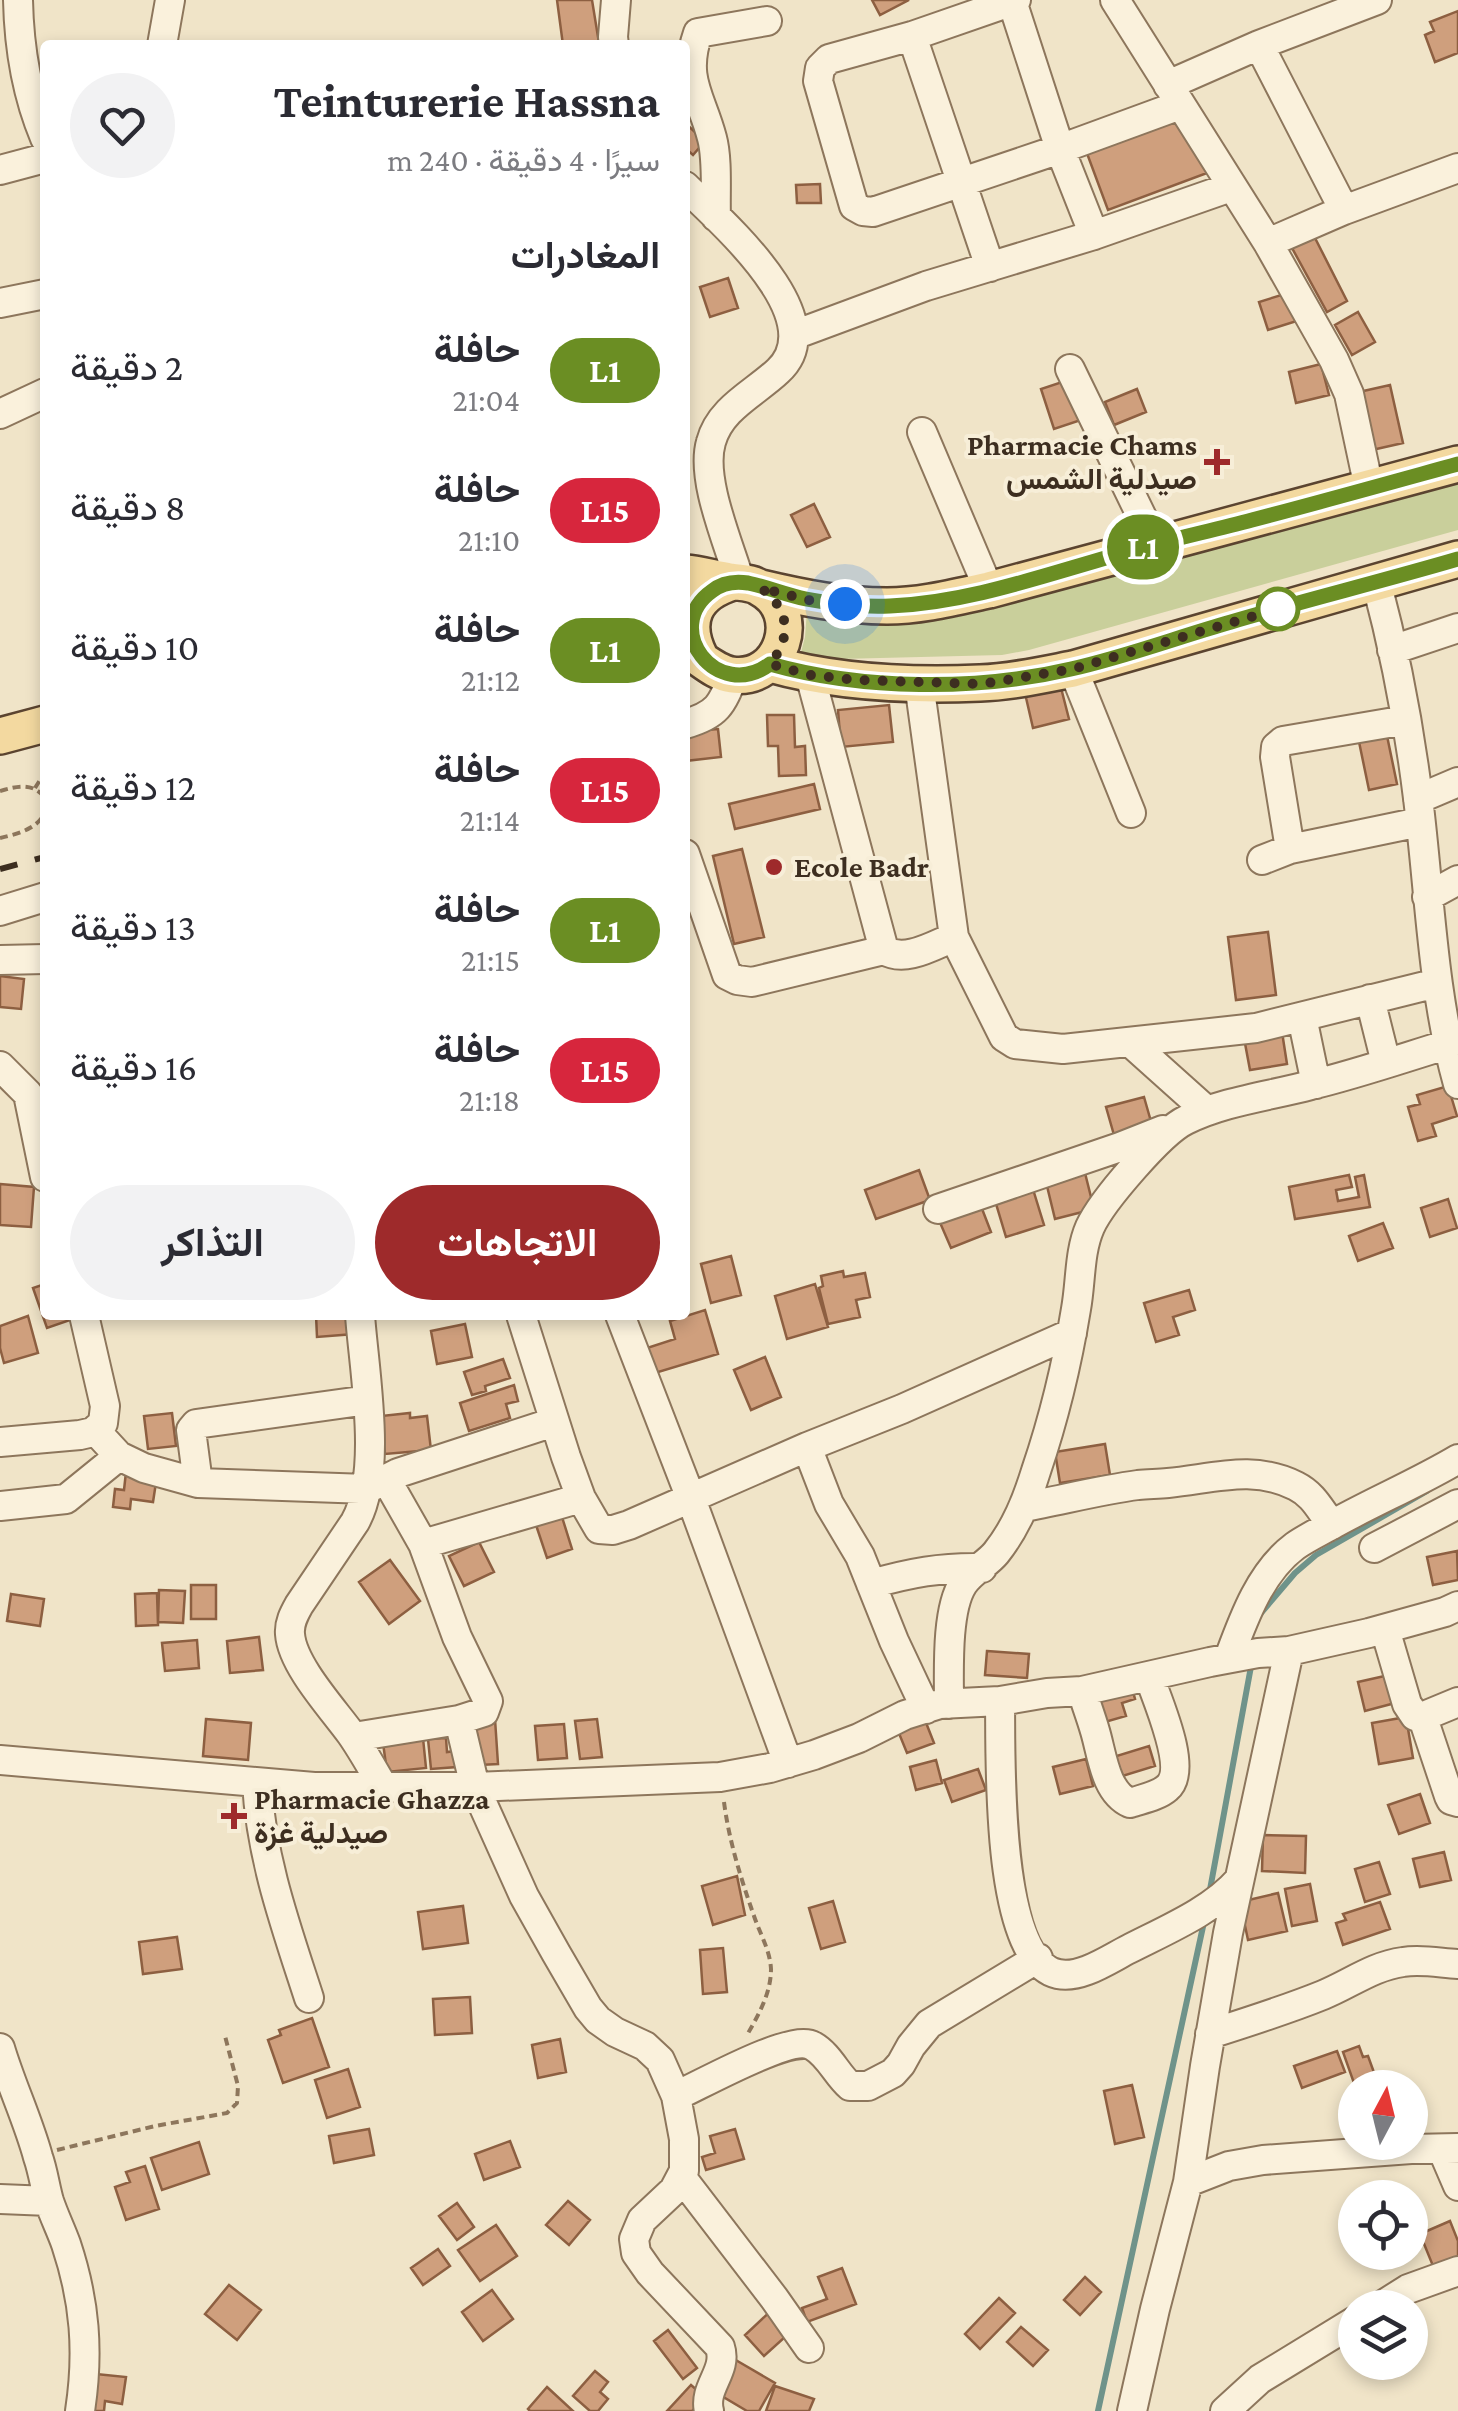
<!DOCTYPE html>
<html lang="ar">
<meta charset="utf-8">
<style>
:root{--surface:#fff;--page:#f2f2f3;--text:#2b2b33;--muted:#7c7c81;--accent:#9e2a2b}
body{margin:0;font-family:"Crimson Pro",Vazirmatn,serif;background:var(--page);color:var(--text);direction:rtl;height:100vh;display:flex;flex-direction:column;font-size:38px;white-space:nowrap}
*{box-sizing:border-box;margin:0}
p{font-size:32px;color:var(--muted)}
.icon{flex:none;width:55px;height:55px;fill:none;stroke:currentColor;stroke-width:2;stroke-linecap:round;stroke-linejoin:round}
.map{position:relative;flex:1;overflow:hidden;direction:ltr}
.drawer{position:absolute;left:40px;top:40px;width:650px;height:1280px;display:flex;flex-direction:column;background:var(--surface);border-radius:10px;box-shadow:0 5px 15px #0003;direction:rtl}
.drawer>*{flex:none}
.badge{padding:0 20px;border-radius:32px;font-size:35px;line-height:65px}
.needle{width:65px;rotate:7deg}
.fabs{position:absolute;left:1338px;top:2070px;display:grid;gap:20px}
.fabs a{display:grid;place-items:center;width:90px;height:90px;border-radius:50%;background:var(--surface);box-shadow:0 5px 15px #0003;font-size:50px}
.you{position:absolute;width:50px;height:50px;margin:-25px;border:8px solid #fff;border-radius:50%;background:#1a73e8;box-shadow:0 0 0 15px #1a73e833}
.map>.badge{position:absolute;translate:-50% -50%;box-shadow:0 0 0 5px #fff}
h2{padding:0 30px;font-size:38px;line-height:90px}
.round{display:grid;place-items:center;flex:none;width:105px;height:105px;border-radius:52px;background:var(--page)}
.overview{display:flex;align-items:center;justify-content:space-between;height:170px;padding:0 30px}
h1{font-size:48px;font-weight:700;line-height:75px}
.cta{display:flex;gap:20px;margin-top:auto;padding:20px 30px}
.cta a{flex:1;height:115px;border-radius:60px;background:var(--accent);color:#fff;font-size:40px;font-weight:700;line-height:115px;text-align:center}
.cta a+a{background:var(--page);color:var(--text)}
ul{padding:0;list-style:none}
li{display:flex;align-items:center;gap:30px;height:140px;padding:0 30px}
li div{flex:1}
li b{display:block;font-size:38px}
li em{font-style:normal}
li .badge{min-width:110px;font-weight:700;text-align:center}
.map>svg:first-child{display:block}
.green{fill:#c9cf9b}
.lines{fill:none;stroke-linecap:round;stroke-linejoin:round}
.stream{stroke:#6f938a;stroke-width:6}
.building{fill:#cf9f7d;stroke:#8d5f41;stroke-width:2.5}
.minor-casing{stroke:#8d765c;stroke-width:32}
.major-casing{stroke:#5b4430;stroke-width:40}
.path{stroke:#8d765c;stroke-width:4;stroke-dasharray:8 5;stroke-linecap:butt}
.minor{stroke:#faf1dc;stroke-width:28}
.major{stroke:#f3d9a0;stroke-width:35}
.rail{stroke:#3d2e20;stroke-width:6;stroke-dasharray:18 18;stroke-linecap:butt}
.line-casing{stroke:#fff;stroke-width:22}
.line{stroke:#6b8e23;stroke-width:15}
.walk{stroke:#3d2e20;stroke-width:10;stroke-dasharray:0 18}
.poi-dot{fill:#9e2a2b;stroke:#f7eed8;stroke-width:4}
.stop-dot{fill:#fff;stroke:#6b8e23;stroke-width:5}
.labels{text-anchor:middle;stroke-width:8;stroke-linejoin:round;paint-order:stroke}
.poi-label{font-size:30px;font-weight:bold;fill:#3d2e20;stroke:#f7eed8;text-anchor:start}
</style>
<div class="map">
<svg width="1458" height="2411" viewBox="0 0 1458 2411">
<rect width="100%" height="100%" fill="#f0e4c8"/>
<path class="green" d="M1458,472V530L1029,650L1002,655L799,660L805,637L807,610L881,615Z"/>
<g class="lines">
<path class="stream" d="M1261,1613L1295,1573L1316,1555L1427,1491
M1209,1895L1252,1661
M1098,2411L1204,1922"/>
</g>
<path class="building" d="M557,0H592L599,43L563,45Z
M872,0H909L880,15Z
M1458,11V53L1435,62L1425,35L1434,31L1430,22Z
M1184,111L1207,173L1108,210L1085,148Z
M685,123L705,141L693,155L685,148Z
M820,184L821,203H797L796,185Z
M1314,236L1347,301L1327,312L1292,248Z
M728,278L738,308L710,317L700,287Z
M1291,292L1300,320L1268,330L1259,302Z
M1358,312L1375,342L1352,355L1335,325Z
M1321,364L1329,395L1296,403L1289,372Z
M1071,379L1084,419L1054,429L1041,389Z
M1390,385L1403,443L1372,450L1359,392Z
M1137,389L1146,412L1114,425L1105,402Z
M814,504L830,537L807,547L791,515Z
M1059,680L1069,719L1033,728L1024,689Z
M889,705L893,742L841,747L838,710Z
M767,715H794L795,747L805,746L806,775L779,776L778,746H768Z
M718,729L721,757L685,761V732Z
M1386,731L1397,784L1369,790L1358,737Z
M814,784L820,809L735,829L729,804Z
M742,849L764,937L734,944L713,856Z
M1268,932L1276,995L1236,1000L1228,937Z
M0,976L24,979L21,1009L0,1007Z
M1282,1032L1287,1064L1250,1070L1244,1038Z
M1448,1086L1457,1116L1432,1124L1436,1136L1418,1141L1408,1107L1420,1104L1417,1095Z
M1144,1097L1152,1125L1114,1135L1106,1107Z
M919,1170L930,1200L876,1219L865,1190Z
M1085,1173L1094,1209L1055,1219L1046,1182Z
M1349,1175L1352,1187L1336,1190L1338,1201L1359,1197L1355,1177L1364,1175L1370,1207L1295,1219L1289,1187Z
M0,1184L34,1187L31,1227L0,1225Z
M1032,1186L1044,1225L1006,1237L994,1197Z
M1448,1199L1457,1228L1430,1237L1421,1208Z
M979,1201L991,1232L951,1248L938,1218Z
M1383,1223L1393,1248L1358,1261L1349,1236Z
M731,1256L741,1295L711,1303L701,1264Z
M843,1271L844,1277L865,1273L870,1297L856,1300L860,1317L828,1324L819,1288L823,1286L821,1276Z
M45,1284V1315H72L73,1319L47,1328L33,1288Z
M815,1284L828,1327L787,1339L775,1296Z
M1189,1290L1195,1310L1173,1317L1179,1335L1156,1342L1144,1303Z
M705,1310L718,1354L655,1373L647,1348L675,1339L670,1321Z
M316,1315H353L354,1334L317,1337Z
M28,1316L38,1353L4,1363L0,1348V1326Z
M465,1324L472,1357L437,1364L431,1331Z
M765,1357L781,1397L751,1410L734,1370Z
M503,1359L510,1378L485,1386L486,1391L472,1395L464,1372Z
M514,1385L518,1401L506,1404L510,1418L469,1431L460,1403Z
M172,1413L176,1446L148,1449L144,1416Z
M410,1413V1418L427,1416L431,1450L385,1454L381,1416Z
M1105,1444L1110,1475L1060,1483L1055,1452Z
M126,1472L157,1476L153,1502L131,1499L130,1509L113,1507L115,1489L124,1490Z
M562,1517L572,1549L547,1558L536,1525Z
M479,1542L494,1572L464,1586L449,1556Z
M1457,1551L1458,1580L1433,1585L1427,1557Z
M390,1560L420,1601L389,1624L359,1582Z
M191,1585H216V1619H191Z
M159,1590L185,1591L183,1623L158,1622Z
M157,1593L158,1625L136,1626L135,1594Z
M11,1594L44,1599L40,1626L7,1621Z
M259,1637L263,1670L230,1673L227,1641Z
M197,1640L199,1668L165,1671L162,1643Z
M987,1651L1029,1654L1027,1678L985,1675Z
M1389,1675L1395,1703L1365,1711L1358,1682Z
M1131,1684L1135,1699L1122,1703L1126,1716L1105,1722L1097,1693Z
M923,1715L934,1743L907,1753L896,1726Z
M1406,1717L1413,1758L1379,1764L1372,1723Z
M206,1719L251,1723L248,1760L203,1756Z
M495,1719L498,1764L479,1765L476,1720Z
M597,1719L602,1757L580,1759L575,1721Z
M564,1724L567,1758L538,1760L535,1726Z
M423,1738L426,1768L387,1772L383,1743Z
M446,1738L447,1752L456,1751L457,1767L431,1769L428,1739Z
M1149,1746L1155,1766L1116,1778L1110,1758Z
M1086,1759L1093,1786L1060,1794L1053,1767Z
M936,1760L942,1783L916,1790L910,1767Z
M978,1769L986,1790L952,1802L944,1780Z
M1420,1794L1430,1823L1399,1834L1388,1805Z
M1263,1835L1306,1836L1305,1873L1262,1871Z
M1444,1852L1451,1880L1420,1887L1413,1859Z
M1379,1862L1390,1894L1365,1902L1355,1869Z
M737,1876L745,1915L713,1925L702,1886Z
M1310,1884L1317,1921L1292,1926L1285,1889Z
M1278,1893L1287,1931L1248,1940L1240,1902Z
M833,1901L845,1942L821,1949L809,1908Z
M1380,1902L1390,1929L1343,1945L1336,1923L1346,1920L1343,1914Z
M463,1906L468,1943L423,1949L418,1912Z
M177,1937L182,1969L143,1974L139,1942Z
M723,1948L727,1992L703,1994L700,1950Z
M470,1997L472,2033L435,2035L433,1999Z
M312,2018L329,2067L283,2083L268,2040L281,2035L279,2030Z
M560,2039L566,2072L538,2078L532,2045Z
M1359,2046L1363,2057L1368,2056L1376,2078L1355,2086L1343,2052Z
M1337,2051L1345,2072L1302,2088L1294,2066Z
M348,2069L360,2107L327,2118L315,2080Z
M1132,2085L1144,2137L1115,2144L1104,2091Z
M369,2129L374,2155L334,2163L329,2136Z
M735,2129L744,2159L706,2170L702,2157L715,2153L710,2136Z
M510,2141L520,2167L484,2180L475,2154Z
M199,2142L209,2174L162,2190L151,2158Z
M145,2166L159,2209L126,2220L115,2187L130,2182L126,2172Z
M568,2201L590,2220L569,2245L546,2225Z
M457,2203L474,2227L457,2240L439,2216Z
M1450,2221L1458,2241V2256L1433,2266L1420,2234Z
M496,2225L517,2256L480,2281L458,2250Z
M438,2249L450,2266L423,2285L411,2268Z
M842,2268L856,2304L807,2322L802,2308L827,2299L818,2277Z
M1085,2277L1101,2292L1080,2315L1064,2300Z
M229,2285L261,2310L237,2340L205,2314Z
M492,2290L513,2319L483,2341L462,2312Z
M999,2298L1015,2313L980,2349L965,2334Z
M775,2307L795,2328L764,2356L745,2335Z
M1021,2327L1048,2350L1033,2366L1007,2342Z
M668,2330L697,2368L683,2379L654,2341Z
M734,2359L775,2383L759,2411H747L715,2392Z
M595,2371L608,2382L600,2392L608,2399L598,2411H590L573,2396Z
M96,2374L126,2377L122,2404L105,2401L104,2411H91Z
M691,2385L705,2397L692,2411H667Z
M775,2386L814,2399L809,2411H766Z
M547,2387L573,2411H530L528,2409Z"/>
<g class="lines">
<defs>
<path id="minor" d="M18,0C19,49 26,93 45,138
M1016,0L912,36L829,59L820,68L818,81L854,206L863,211L873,212L1060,149L1180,105
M1115,0L1268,243L1334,360L1349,394L1369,488
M1012,1L1060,149L1094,235
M912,36L990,267
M162,45L170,0
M614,45L613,37L616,0
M1259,45L1344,210
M1168,85L1259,45L1377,0
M0,170L45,158
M685,186C720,221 835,319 778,371C755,393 720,408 711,442C700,479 729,544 740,582
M716,217C715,194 718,160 712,138C701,96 682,79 698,33L767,21
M1268,243L1344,210L1458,168
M0,303L45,294
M794,335L926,286L1094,235L1231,187
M1070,369L1155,544
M0,414L45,393
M922,432L989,590
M1376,581C1395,652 1409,725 1418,798C1430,894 1432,991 1458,1084
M1392,650L1458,628
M1073,669L1131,813
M810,675L884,950C905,963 932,946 954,937
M919,683L954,937L1004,1037L1015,1044L1063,1049L1256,1028L1437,983
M685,724C717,715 722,705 733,676
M1418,799L1458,782
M1290,849L1275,757L1276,747L1283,741L1406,720
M685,854L727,975L737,980L752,982L884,950
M1262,860L1290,849L1420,822
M1427,897L1458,880
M0,911L45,897
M0,960L45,959
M1370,999L1386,1063
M1302,1017L1316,1084
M1130,1042L1207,1111
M0,1066L28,1094L45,1177
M938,1209L1120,1147L1163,1130
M360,1315C364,1371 383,1473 355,1522L299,1605C294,1614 289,1623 290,1634C292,1665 333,1709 351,1734C363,1751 373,1770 384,1788
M521,1315L566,1457L581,1498L599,1529L613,1530L629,1525L807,1447L902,1409L1072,1333
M620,1315L690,1496L788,1763
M95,1430L119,1456L144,1468L198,1483L367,1489L398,1473L554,1422
M0,1442L80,1435L93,1432L103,1423L105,1406L84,1315
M807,1447L829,1504L860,1556L894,1641L926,1709
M198,1483L191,1430L196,1424L368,1400
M0,1506L66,1499L119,1456
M1024,1507C1062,1500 1100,1490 1138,1485C1148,1484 1158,1484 1168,1483C1212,1479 1253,1464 1296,1486C1314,1495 1320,1510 1332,1525
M423,1544L581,1498
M1374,1548L1458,1504
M871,1584C910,1573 941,1567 982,1568
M1385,1629L1407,1704L1415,1716L1426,1719
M1229,1658C1243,1620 1260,1572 1295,1546C1305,1539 1317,1533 1328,1527C1370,1503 1416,1484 1458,1459
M1082,1691C1086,1704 1091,1717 1095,1731C1102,1754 1105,1792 1130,1803C1142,1799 1158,1796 1167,1788C1189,1770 1157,1700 1149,1676
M1000,1701C1001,1753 994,1960 1058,1974C1081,1979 1109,1959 1129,1949C1166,1930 1212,1911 1239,1880
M1458,1702L1429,1714L1425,1724L1449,1796L1451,1800L1458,1802
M949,1704C949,1672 946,1610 963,1584C972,1571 987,1564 996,1553C1016,1528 1027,1500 1036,1471C1054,1418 1067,1364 1076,1309C1081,1282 1079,1252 1090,1227C1102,1201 1161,1132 1186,1120C1224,1101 1270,1096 1311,1085C1357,1074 1403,1058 1449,1044
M459,1720L475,1787L524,1896L556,1953L588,2008L598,2020L615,2032L645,2046L660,2060L676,2096L684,2139V2171L674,2190L642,2220L634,2239L636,2253L650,2273L720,2347C728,2371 703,2387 709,2411
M354,1737L459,1720L484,1712L488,1701L457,1637L423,1544L386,1479
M0,1760L314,1787H475L720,1777L770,1768L814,1755L859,1738L905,1715L940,1704L1000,1701L1047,1693L1082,1691L1210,1662L1258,1653L1289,1651L1369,1633L1445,1612L1458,1606
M257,1783C261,1858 286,1927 309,1998
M1210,2034C1248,2022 1286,2010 1323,1995C1350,1984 1373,1966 1403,1962C1421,1959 1440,1963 1458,1964
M0,2048C11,2085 28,2120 38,2157C43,2171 45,2187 49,2201C54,2216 61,2230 66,2244C85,2301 89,2352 80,2411
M676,2096C701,2085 792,2033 813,2046C829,2055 837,2075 850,2086H868L893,2073L901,2064L911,2046L929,2024L1038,1958
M1442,2149L1458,2186
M682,2178L774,2298L809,2348
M1188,2182L1229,2166L1263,2160L1411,2149L1458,2148
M0,2199L49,2201
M1378,2308L1408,2289L1458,2271
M1132,2411L1155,2309L1188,2182L1205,2066L1228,1933L1289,1651
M1225,2411L1260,2379L1355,2321"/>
<path id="major" d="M685,573C701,574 715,579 730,581C741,583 751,582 760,588C805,612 782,682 732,675C715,673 700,657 685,649
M761,588C803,598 844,606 887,606C921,606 956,597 989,590L1458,464
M700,657C682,621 694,594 733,582
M770,664C837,683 910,686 980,683C1011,682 1042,675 1073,669L1458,559
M0,736L45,724"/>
</defs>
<use href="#minor" class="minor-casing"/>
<use href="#major" class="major-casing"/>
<path class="path" d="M35,788L45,772
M0,791C17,786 33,782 45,798
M0,838C17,834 38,829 45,812
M724,1802C729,1841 741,1879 754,1916C760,1934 770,1950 771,1969C771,1993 759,2014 747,2035
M57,2150L155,2126L227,2113L237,2103L238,2086L225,2036"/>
<use href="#minor" class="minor"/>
<use href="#major" class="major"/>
<path class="rail" d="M0,869L45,857"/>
</g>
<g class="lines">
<defs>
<path id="line" d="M1458,464C1389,483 1321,502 1252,520C1211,531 1168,540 1127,552C1050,573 970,603 890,606C863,607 832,604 806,599C786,595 767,587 748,583C735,581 722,583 712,591C660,628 717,703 770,664C862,690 977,691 1071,669C1125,657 1178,637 1231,622C1306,600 1383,581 1458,559"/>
</defs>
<use href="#line" class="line-casing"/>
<use href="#line" class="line"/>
<path class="walk" d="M845,604L808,600L761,588C790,610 792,637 770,664L810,675L856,680L982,684L1073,669L1278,609"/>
</g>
<g class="poi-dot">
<path d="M1212 447h10v10h10v10h-10v10h-10v-10h-10v-10h10z"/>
<circle cx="774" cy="867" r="10"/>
<path d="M229 1801h10v10h10v10h-10v10h-10v-10h-10v-10h10z"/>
</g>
<circle class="stop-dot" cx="1278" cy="609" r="20"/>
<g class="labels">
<g class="poi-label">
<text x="1197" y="455" text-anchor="end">Pharmacie Chams<tspan x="1197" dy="34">صيدلية الشمس</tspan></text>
<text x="794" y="877">Ecole Badr</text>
<text x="254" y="1809">Pharmacie Ghazza<tspan x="254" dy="34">صيدلية غزة</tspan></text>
</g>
</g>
</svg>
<div class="fabs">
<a><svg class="needle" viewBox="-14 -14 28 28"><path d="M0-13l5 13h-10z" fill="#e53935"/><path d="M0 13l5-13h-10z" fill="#7c7c81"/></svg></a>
<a><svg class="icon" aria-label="locate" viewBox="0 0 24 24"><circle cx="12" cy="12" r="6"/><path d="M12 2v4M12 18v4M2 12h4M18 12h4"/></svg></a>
<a><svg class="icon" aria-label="layers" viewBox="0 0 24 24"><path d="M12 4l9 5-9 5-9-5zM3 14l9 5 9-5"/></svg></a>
</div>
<div class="you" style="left:845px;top:604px"></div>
<b class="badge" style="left:1143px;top:547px;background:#6b8e23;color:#fff">L1</b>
<section class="drawer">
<div class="overview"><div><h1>Teinturerie Hassna</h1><p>سيرًا · 4 دقيقة · 240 m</p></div><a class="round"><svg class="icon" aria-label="heart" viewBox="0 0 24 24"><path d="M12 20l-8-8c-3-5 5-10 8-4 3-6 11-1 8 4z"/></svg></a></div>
<h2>المغادرات</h2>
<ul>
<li><span class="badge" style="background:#6b8e23;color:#fff">L1</span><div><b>حافلة</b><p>21:04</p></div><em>2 دقيقة</em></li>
<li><span class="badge" style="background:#d7263d;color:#fff">L15</span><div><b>حافلة</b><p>21:10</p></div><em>8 دقيقة</em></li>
<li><span class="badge" style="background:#6b8e23;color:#fff">L1</span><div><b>حافلة</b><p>21:12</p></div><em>10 دقيقة</em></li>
<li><span class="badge" style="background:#d7263d;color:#fff">L15</span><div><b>حافلة</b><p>21:14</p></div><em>12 دقيقة</em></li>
<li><span class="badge" style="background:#6b8e23;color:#fff">L1</span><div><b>حافلة</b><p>21:15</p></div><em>13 دقيقة</em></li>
<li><span class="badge" style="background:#d7263d;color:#fff">L15</span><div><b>حافلة</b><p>21:18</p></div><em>16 دقيقة</em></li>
</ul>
<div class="cta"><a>الاتجاهات</a><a>التذاكر</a></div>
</section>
</div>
